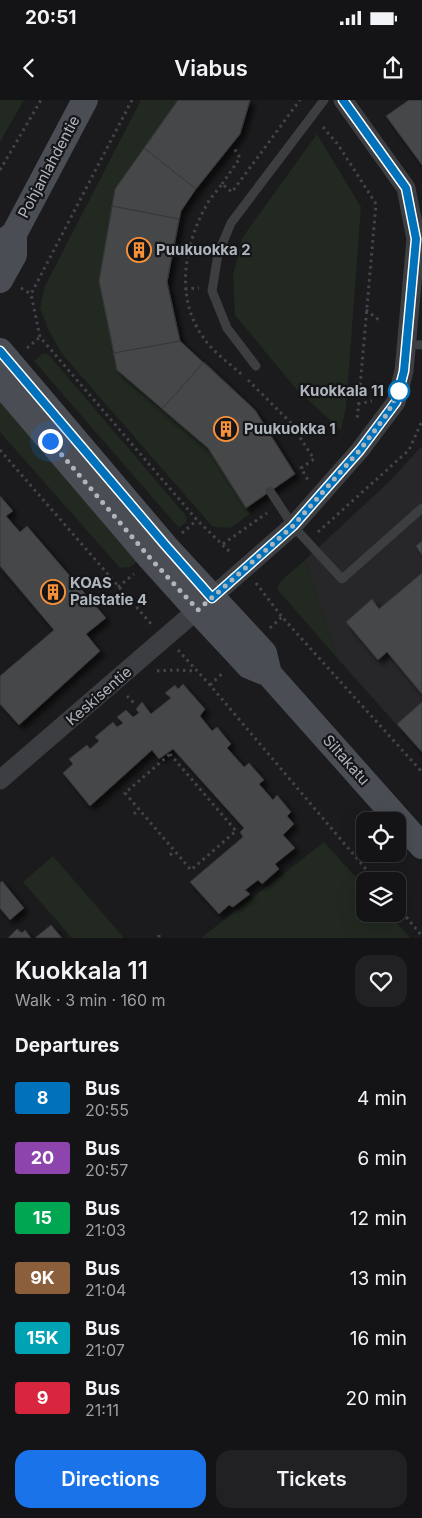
<!DOCTYPE html>
<meta charset="utf-8">
<style>
:root{--surface:#141416;--page:#212123;--text:#f1f3f6;--muted:#9d9ea1;--line:#333335;--accent:#1a73e8}
body{margin:0;font-family:Inter,sans-serif;background:var(--page);color:var(--text);height:100vh;display:flex;flex-direction:column;font-size:19px;white-space:nowrap}
*{box-sizing:border-box;margin:0}
p{font-size:16px;color:var(--muted)}
.icon{flex:none;width:28px;height:28px;fill:none;stroke:currentColor;stroke-width:2;stroke-linecap:round;stroke-linejoin:round}
.map{position:relative;height:838px;overflow:hidden}
.details{display:flex;flex-direction:column;background:var(--surface);flex:1}
.details>*{flex:none}
.badge{padding:0 10px;border-radius:4px;font-size:18px;line-height:32px}
.fabs{position:absolute;left:356px;top:712px;display:grid;gap:10px}
.fabs a{display:grid;place-items:center;width:50px;height:50px;border-radius:10px;background:var(--surface);box-shadow:0 5px 20px #0002,0 0 0 1px var(--line);font-size:25px}
.you{position:absolute;width:25px;height:25px;margin:-12px;border:4px solid #fff;border-radius:50%;background:#1a73e8;box-shadow:0 0 0 8px #1a73e833}
.map>.badge{position:absolute;translate:-50% -50%;box-shadow:0 0 0 2px #fff}
h2{padding:0 15px;font-size:19px;line-height:45px}
.round{display:grid;place-items:center;flex:none;width:52px;height:52px;border-radius:15px;background:var(--page)}
.overview{display:flex;align-items:center;justify-content:space-between;height:85px;padding:0 15px}
h1{font-size:24px;font-weight:600;line-height:38px}
.button{display:flex;gap:10px;margin-top:auto;padding:10px 15px}
.button a{flex:1;height:58px;border-radius:15px;background:var(--accent);color:#fff;font-size:20px;font-weight:600;line-height:58px;text-align:center}
.button a+a{background:var(--page);color:var(--text)}
ul{padding:0;list-style:none}
li{display:flex;align-items:center;gap:15px;height:60px;padding:0 15px}
li div{flex:1}
li b{display:block;font-size:19px}
li em{font-style:normal}
li .badge{min-width:55px;font-weight:700;text-align:center}
.status{display:flex;justify-content:space-between;align-items:center;height:35px;padding:0 25px;background:var(--surface);direction:ltr}
.status svg{height:14px;fill:currentColor}
header{display:flex;justify-content:space-between;align-items:center;height:65px;padding:0 15px;background:var(--surface);font-size:22px;font-weight:600}
.map>svg:first-child{display:block}
.built{fill:#27272a}
.green{fill:#212920}
.building{fill:#45464a;stroke:#353639;filter:url(#shadow)}
.lines{fill:none;stroke-linecap:round;stroke-linejoin:round}
.path{stroke:#424549;stroke-width:3;stroke-dasharray:2.5 4;stroke-linecap:butt}
.service{stroke:#3c3e42;stroke-width:9}
.minor{stroke:#3c3e42;stroke-width:19}
.secondary{stroke:#4a4d53;stroke-width:26}
.line-casing{stroke:#fff;stroke-width:11}
.line{stroke:#0072bc;stroke-width:8}
.walk{stroke:#adb5bd;stroke-width:5;stroke-dasharray:0 9}
.stop-dot{fill:#fff;stroke:#0072bc;stroke-width:2.5}
.labels{text-anchor:middle;stroke-width:4.5;stroke-linejoin:round;paint-order:stroke}
.street-label{font-size:15px;fill:#adb5bd;stroke:#161618}
.poi-label{font-size:15px;font-weight:bold;fill:#adb5bd;stroke:#161618;text-anchor:start}
.stop-label{font-size:15px;font-weight:bold;fill:#adb5bd;stroke:#161618;text-anchor:end}
</style>
<div class="status"><b>20:51</b><svg viewBox="0 0 49 12"><path d="M0 12V9h3v3zM5 12V6h3v6zM10 12V3h3v9zM15 12V0h3v12zM26 1h20v11H26zM47 4h2v5h-2z"/></svg></div>
<header><svg class="icon" aria-label="back" viewBox="0 0 24 24"><path d="M15 5l-7 7 7 7"/></svg>Viabus<svg class="icon" aria-label="share" viewBox="0 0 24 24"><path d="M12 15V3M7 8l5-5 5 5M5 13v7h14v-7"/></svg></header>
<div class="map">
<svg width="422" height="838" viewBox="0 0 422 838">
<defs>
<filter id="shadow"><feDropShadow dx="4.5" dy="4.5" stdDeviation="2.5" flood-color="#0009"/></filter>
</defs>
<rect width="100%" height="100%" fill="#1b1b1d"/>
<path class="built" d="M422,346V653L338,559L305,460L390,381Z"/>
<path class="green" d="M0,0H24L0,42Z
M141,0H178L115,89L99,181L117,270L208,348L250,414L230,428L213,427L62,254L49,231L40,208L45,186Z
M317,34L361,107L346,308L341,330L296,289L235,215L233,176L242,138Z
M42,254H48L187,417L186,422L179,428L34,261Z
M0,299L141,459L130,467L120,468L0,332Z
M305,460L338,559L277,489L281,481Z
M324,742L365,787V814H389L410,838H201Z
M53,756L124,838H72L23,782Z"/>
<path class="building" d="M178,0H250L240,34L196,89L144,48Z
M178,0H250L240,34L196,89L181,111L167,182L180,241L255,310L295,374L246,408L208,348L117,270L99,181L115,89Z
M409,0H422V65L386,16Z
M112,106L179,119L167,182L180,241L114,253L99,181Z
M204,262L255,310L295,374L246,408L208,348L162,309Z
M0,396L13,411L6,416L20,432L27,426L106,518L86,534L100,551L19,625L0,604V576L54,530L0,466Z
M422,441V455L416,446Z
M422,473V594L387,552L378,560L346,522L372,499L379,509Z
M183,584L205,609L200,616L212,631L217,627L231,644L227,648L244,667L249,663L264,680L259,684L273,700L277,695L291,712L287,716L294,724L283,735L295,748L275,764L279,769L262,784L258,780L245,790L250,794L233,807L229,805L219,814L190,782L243,737L240,732L244,728L173,649L159,659L152,650L90,706L63,673L73,664L69,659L87,645L90,649L99,641L95,637L113,622L117,627L123,623L117,617L126,610L133,617L139,613L136,609L142,602L151,614L171,598L165,593L175,585L178,589Z
M422,602V652L397,624Z
M2,781L24,808L10,820L0,808V783Z
M51,825L62,838H35Z
M17,829L22,833L25,830L31,838H8Z"/>
<g class="lines">
<path class="path" d="M132,0L31,194L40,237L197,420L231,453
M323,27L339,46L376,104L357,321
M0,70L41,0
M222,84L240,58L234,48
M21,188L31,194
M185,189L199,188
M366,210L379,220
M27,248L40,237
M241,274C229,263 212,251 203,237C175,198 184,146 206,106C210,98 217,91 222,84L232,92L300,0
M248,280L290,322L314,359L301,368L308,380
M358,304L372,301
M0,350L152,525
M318,432L409,350L422,321
M182,433L197,420
M223,444L267,413
M256,483L282,517L422,672
M118,487L134,474
M270,528L282,517
M178,550L210,585L376,781
M157,571L174,570L196,571
M210,585L224,572
M127,596L135,604
M170,654L236,731L191,770L125,693Z
M134,714L139,709
M170,755L175,751
M398,807L422,836
M159,835V838"/>
<path class="service" d="M406,244L422,245
M256,266L227,228L212,191L218,154L231,123L324,0
M270,391L293,426L342,479L422,408"/>
<path class="minor" d="M212,497L293,426L360,350L396,302L404,271L416,139L406,88L343,0
M0,680L197,510"/>
<path class="secondary" d="M0,144L14,134L85,0
M0,180L14,155V134
M0,251L166,447L264,553L269,574L422,746
M0,282L151,459L197,510L249,566L269,574"/>
</g>
<g class="lines">
<defs>
<path id="line" d="M0,251L166,446L212,498L293,426L360,350L396,302L404,271L416,139L406,88L343,0"/>
</defs>
<use href="#line" class="line-casing"/>
<use href="#line" class="line"/>
<path class="walk" d="M50,341L151,459L198,510L293,426L360,350L387,314L399,291"/>
</g>
<defs>
<symbol id="building-ring" viewBox="-11 -11 22 22"><circle r="9.5" fill="#161618" stroke="#f7923a" stroke-width="1.5"/><path d="M-4-6H4V6H1V3H-1V6H-4ZM-2.5-4.3h1.7v1.8h-1.7ZM.8-4.3h1.7v1.8H.8ZM-2.5-1h1.7V.8h-1.7ZM.8-1h1.7V.8H.8Z" fill="#f7923a"/></symbol>
</defs>
<g fill-rule="evenodd">
<use href="#building-ring" x="125" y="136" width="28" height="28"/>
<use href="#building-ring" x="212" y="315" width="28" height="28"/>
<use href="#building-ring" x="39" y="478" width="28" height="28"/>
</g>
<circle class="stop-dot" cx="399" cy="291" r="10"/>
<g class="labels">
<g class="street-label">
<text transform="translate(49 67) rotate(-62)" y="5">Pohjanlahdentie</text>
<text transform="translate(99 596) rotate(-41)" y="5">Keskisentie</text>
<text transform="translate(346 660) rotate(48)" y="5">Siltakatu</text>
</g>
<g class="poi-label">
<text x="156" y="155">Puukuokka 2</text>
<text x="244" y="334">Puukuokka 1</text>
<text x="70" y="488">KOAS<tspan x="70" dy="17">Palstatie 4</tspan></text>
</g>
<g class="stop-label">
<text x="384" y="296">Kuokkala 11</text>
</g>
</g>
</svg>
<div class="fabs">
<a><svg class="icon" aria-label="locate" viewBox="0 0 24 24"><circle cx="12" cy="12" r="6"/><path d="M12 2v4M12 18v4M2 12h4M18 12h4"/></svg></a>
<a><svg class="icon" aria-label="layers" viewBox="0 0 24 24"><path d="M12 4l9 5-9 5-9-5zM3 14l9 5 9-5"/></svg></a>
</div>
<div class="you" style="left:50px;top:341px"></div>
</div>
<section class="details">
<div class="overview"><div><h1>Kuokkala 11</h1><p>Walk · 3 min · 160 m</p></div><a class="round"><svg class="icon" aria-label="heart" viewBox="0 0 24 24"><path d="M12 20l-8-8c-3-5 5-10 8-4 3-6 11-1 8 4z"/></svg></a></div>
<h2>Departures</h2>
<ul>
<li><span class="badge" style="background:#0072bc;color:#fff">8</span><div><b>Bus</b><p>20:55</p></div><em>4 min</em></li>
<li><span class="badge" style="background:#8e44ad;color:#fff">20</span><div><b>Bus</b><p>20:57</p></div><em>6 min</em></li>
<li><span class="badge" style="background:#00a651;color:#fff">15</span><div><b>Bus</b><p>21:03</p></div><em>12 min</em></li>
<li><span class="badge" style="background:#8b5e3c;color:#fff">9K</span><div><b>Bus</b><p>21:04</p></div><em>13 min</em></li>
<li><span class="badge" style="background:#00a3b4;color:#fff">15K</span><div><b>Bus</b><p>21:07</p></div><em>16 min</em></li>
<li><span class="badge" style="background:#d7263d;color:#fff">9</span><div><b>Bus</b><p>21:11</p></div><em>20 min</em></li>
</ul>
<div class="button"><a>Directions</a><a>Tickets</a></div>
</section>
